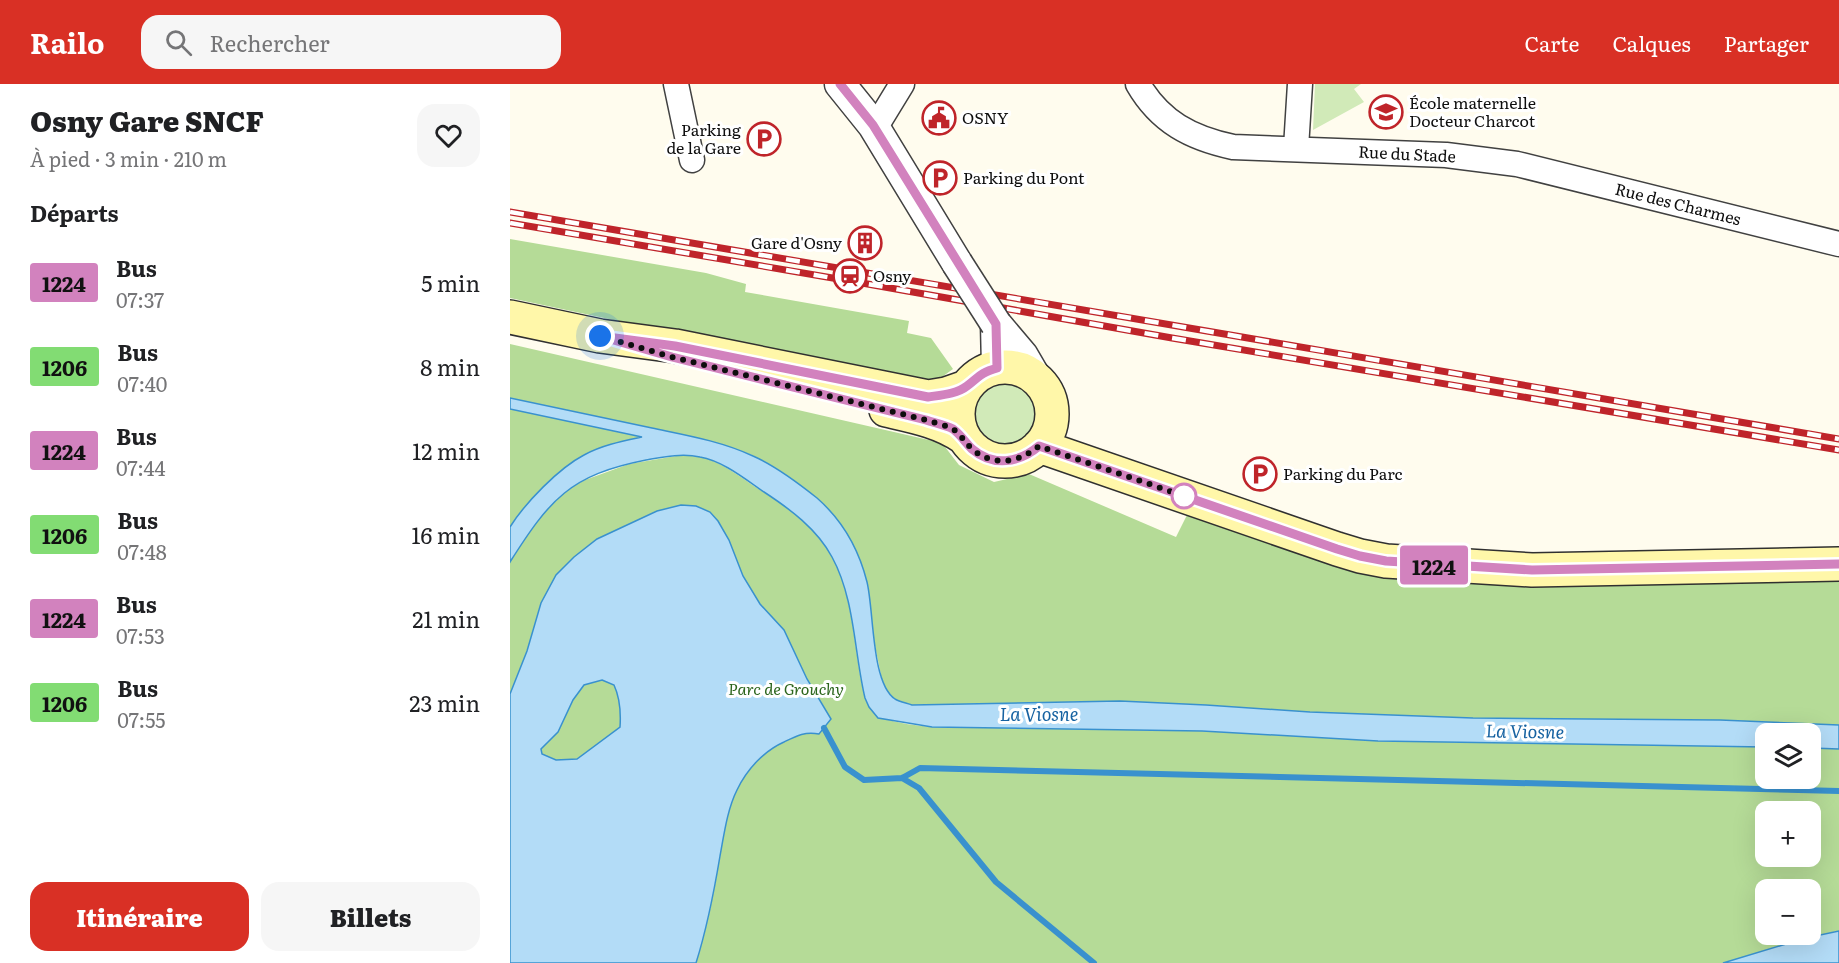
<!DOCTYPE html>
<html lang="fr">
<meta charset="utf-8">
<style>
:root{--surface:#fff;--page:#f6f6f6;--text:#202124;--muted:#757577;--accent:#d93025}
body{margin:0;font-family:Literata,serif;background:var(--page);color:var(--text);height:100vh;display:flex;flex-direction:column;font-size:22px;white-space:nowrap}
*{box-sizing:border-box;margin:0}
p{font-size:20px;color:var(--muted)}
.icon{flex:none;width:33px;height:33px;fill:none;stroke:currentColor;stroke-width:2;stroke-linecap:round;stroke-linejoin:round}
.map{position:relative;flex:1;overflow:hidden}
.panel{display:flex;flex-direction:column;background:var(--surface);width:510px}
.panel>*{flex:none}
.badge{padding:0 12px;border-radius:4px;font-size:21px;line-height:39px}
.controls{position:absolute;left:1245px;top:639px;display:grid;gap:12px}
.controls a{display:grid;place-items:center;width:66px;height:66px;border-radius:12px;background:var(--surface);box-shadow:0 6px 24px #0002;font-size:30px}
.you{position:absolute;width:30px;height:30px;margin:-15px;border:4px solid #fff;border-radius:50%;background:#1a73e8;box-shadow:0 0 0 9px #1a73e833}
.map>.badge{position:absolute;translate:-50% -50%;box-shadow:0 0 0 3px #fff}
h2{padding:0 30px;font-size:22px;line-height:54px}
.round{display:grid;place-items:center;flex:none;width:63px;height:63px;border-radius:18px;background:var(--page)}
.head{display:flex;align-items:center;justify-content:space-between;height:102px;padding:0 30px}
h1{font-size:28px;font-weight:800;line-height:45px}
.cta{display:flex;gap:12px;margin-top:auto;padding:12px 30px}
.cta a{flex:1;height:69px;border-radius:18px;background:var(--accent);color:#fff;font-size:24px;font-weight:800;line-height:69px;text-align:center}
.cta a+a{background:var(--page);color:var(--text)}
ul{padding:0;list-style:none}
li{display:flex;align-items:center;gap:18px;height:84px;padding:0 30px}
li div{flex:1}
li b{display:block;font-size:22px}
li em{font-style:normal}
li .badge{min-width:66px;font-weight:700;text-align:center}
header{display:flex;align-items:center;gap:36px;box-sizing:border-box;height:84px;padding:0 30px;background:var(--accent);color:#fff}
header strong{font-size:28px}
nav{display:flex;gap:33px;margin-inline-start:auto;font-size:21px}
.search{width:420px;height:54px;background:var(--page);display:flex;align-items:center;gap:15px;box-sizing:border-box;padding:0 21px;border-radius:18px;color:var(--muted);font-size:22px}
main{display:flex;flex:1;min-height:0}
.map>svg:first-child{display:block}
.green{fill:#d1eab8}
.forest{fill:#b5db97;fill-rule:evenodd}
.water{fill:#b3dcf7;stroke:#3991ce;stroke-width:1.5;fill-rule:evenodd}
.lines{fill:none;stroke-linecap:round;stroke-linejoin:round}
.stream{stroke:#3991ce;stroke-width:6}
.minor-casing{stroke:#414141;stroke-width:27}
.tertiary-casing{stroke:#414141;stroke-width:33}
.secondary-casing{stroke:#303030;stroke-width:36}
.minor{stroke:#fff;stroke-width:24}
.tertiary{stroke:#fff;stroke-width:30}
.secondary{stroke:#fff7a9;stroke-width:33}
.rail-casing{stroke:#bf242a;stroke-width:7}
.rail{stroke:#fff;stroke-width:4.5;stroke-dasharray:14;stroke-linecap:butt}
.tertiary-bridge-casing{stroke:#414141;stroke-width:33;stroke-linecap:butt}
.tertiary-bridge{stroke:#fff;stroke-width:30}
.line-casing{stroke:#fff;stroke-width:14}
.line{stroke:#d282be;stroke-width:9}
.walk{stroke:#0e0e0e;stroke-width:6;stroke-dasharray:0 10.8}
.stop-dot{fill:#fff;stroke:#d282be;stroke-width:3}
.labels{text-anchor:middle;stroke-width:6;stroke-linejoin:round;paint-order:stroke}
.poi-label{font-size:16px;fill:#0e0e0e;stroke:#fff;text-anchor:start}
.street-label{font-size:16px;fill:#0e0e0e;stroke:#fff}
.park-label{font-size:16px;font-style:italic;fill:#2c661d;stroke:#fff}
.water-label{font-size:18px;font-style:italic;fill:#1662a1;stroke:#fff}
</style>
<header>
<strong>Railo</strong>
<div class="search"><svg class="icon" aria-label="search" viewBox="0 0 24 24"><circle cx="10" cy="10" r="6"/><path d="M15 15l6 6"/></svg>Rechercher</div>
<nav><a>Carte</a><a>Calques</a><a>Partager</a></nav>
</header>
<main>
<section class="panel">
<div class="head"><div><h1>Osny Gare SNCF</h1><p>À pied · 3 min · 210 m</p></div><a class="round"><svg class="icon" aria-label="heart" viewBox="0 0 24 24"><path d="M12 20l-8-8c-3-5 5-10 8-4 3-6 11-1 8 4z"/></svg></a></div>
<h2>Départs</h2>
<ul>
<li><span class="badge" style="background:#d282be;color:#111">1224</span><div><b>Bus</b><p>07:37</p></div><em>5 min</em></li>
<li><span class="badge" style="background:#82dc73;color:#111">1206</span><div><b>Bus</b><p>07:40</p></div><em>8 min</em></li>
<li><span class="badge" style="background:#d282be;color:#111">1224</span><div><b>Bus</b><p>07:44</p></div><em>12 min</em></li>
<li><span class="badge" style="background:#82dc73;color:#111">1206</span><div><b>Bus</b><p>07:48</p></div><em>16 min</em></li>
<li><span class="badge" style="background:#d282be;color:#111">1224</span><div><b>Bus</b><p>07:53</p></div><em>21 min</em></li>
<li><span class="badge" style="background:#82dc73;color:#111">1206</span><div><b>Bus</b><p>07:55</p></div><em>23 min</em></li>
</ul>
<div class="cta"><a>Itinéraire</a><a>Billets</a></div>
</section>
<div class="map">
<svg width="1329" height="879" viewBox="0 0 1329 879">
<rect width="100%" height="100%" fill="#fffcee"/>
<path class="green" d="M805,0H851L844,5L854,18L803,46Z
M462 331a33 33 0 1 1 66 0a33 33 0 1 1-66 0Z"/>
<path class="forest" d="M0,155L196,189L236,200L235,208L399,237L397,249L421,254L443,285L418,303L0,214Z
M0,260L432,359L449,381L484,398L519,390L666,453L679,427L848,484L1329,493V641L1210,636L963,634L800,628L696,621L610,617L402,621L386,616L377,607L372,596L364,557L358,501L242,371L180,352L0,314Z
M0,325L124,350L134,353C85,360 53,381 21,418C14,426 6,434 0,443Z
M172,371C178,372 185,372 190,373C211,377 230,393 247,404C270,418 294,434 311,456C345,498 342,563 355,614C366,640 398,640 422,643L692,647L868,657L1255,663L1256,694H1300L1301,664L1329,665V847L1296,854L1213,879H186C197,844 204,808 210,772C214,750 217,726 227,706C237,685 254,667 274,658C286,652 295,647 309,650L321,635L297,596L274,546L250,520L233,492L219,457L171,421L147,427L87,455L31,519L17,567L0,610V478L22,443L39,421L56,406L75,396L119,380ZM1256,728H1300V772H1256ZM1256,806H1300V850H1256Z
M92,596L104,601C110,614 111,628 111,643L67,675L46,676L32,670L31,665L48,648L63,616L74,601Z"/>
<path class="water" d="M0,314C47,324 95,334 142,344C175,351 211,357 243,372C266,382 287,398 307,414C332,436 349,466 357,498C364,526 361,599 385,615C390,618 397,619 402,621L610,617L696,621L800,628L963,634L1210,636L1329,641V665L1301,664L1300,650H1256L1255,663L868,657L692,647L422,643L368,634L359,623L355,614C344,568 345,515 322,473C307,445 280,425 254,408C235,395 213,377 190,373C172,369 153,373 136,376C60,391 40,415 0,478V443C15,419 49,384 74,371C92,361 113,357 132,353L0,325Z
M171,421L186,422L200,428L208,437L219,456L233,492L250,520L274,546L297,595L321,635L309,650C295,647 286,652 274,658C254,667 237,685 227,706C217,726 214,751 210,772C204,808 197,844 186,879H0V610L17,567L31,519L46,491L64,473L87,455L147,427ZM92,596L104,601C110,614 111,628 110,643L67,675L46,676L32,670L31,665L48,648L63,616L74,601Z
M1329,847V879H1213L1296,854Z"/>
<g class="lines">
<path class="stream" d="M314,644L335,683L354,696L392,694L410,684L1329,707
M392,694L409,704L486,798L584,879"/>
<defs>
<path id="minor" d="M166,0L182,76
M628,0C650,38 681,54 723,63L936,71L1007,80L1329,160
M363,41L370,36L392,0
M786,64L790,0"/>
<path id="tertiary" d="M330,0L363,41L447,179
M486,240L513,272L527,296
M486,240L487,284"/>
<path id="secondary" d="M0,233L90,252L165,262L418,313L436,310L456,303
M448 330a47 47 0 1 1 94 0a47 47 0 1 1-94 0Z
M376,326C402,332 430,337 453,353
M529,362L827,465L850,472L876,477L1022,486L1329,480"/>
</defs>
<use href="#minor" class="minor-casing"/>
<use href="#tertiary" class="tertiary-casing"/>
<use href="#secondary" class="secondary-casing"/>
<use href="#minor" class="minor"/>
<use href="#tertiary" class="tertiary"/>
<use href="#secondary" class="secondary"/>
<defs>
<path id="rail" d="M0,128L1329,355
M0,139L352,199L662,254L1329,366"/>
</defs>
<use href="#rail" class="rail-casing"/>
<use href="#rail" class="rail"/>
<defs>
<path id="tertiary-bridge" d="M447,179L486,240"/>
</defs>
<use href="#tertiary-bridge" class="tertiary-bridge-casing"/>
<use href="#tertiary-bridge" class="tertiary-bridge"/>
</g>
<g class="lines">
<defs>
<path id="line" d="M330,0L363,41L486,240L487,284C470,289 470,292 457,302C447,310 431,311 418,313L165,262L90,252L162,273L416,336C425,339 435,341 443,345C451,351 455,358 462,365C483,383 509,379 529,362L827,465L850,472L876,477L1022,486L1329,480"/>
</defs>
<use href="#line" class="line-casing"/>
<use href="#line" class="line"/>
<path class="walk" d="M90,252L162,273L416,336C425,339 435,341 443,345C451,351 455,358 462,365C483,383 509,379 529,362L674,412"/>
</g>
<defs>
<symbol id="school-ring" viewBox="-11 -11 22 22"><circle r="9.5" fill="#fff" stroke="#bf242a" stroke-width="1.5"/><path d="M0-5L7-2L0 1L-7-2ZM-4 1L0 2.5L4 1V4Q0 6-4 4Z" fill="#bf242a"/></symbol>
<symbol id="civic-ring" viewBox="-11 -11 22 22"><circle r="9.5" fill="#fff" stroke="#bf242a" stroke-width="1.5"/><path d="M-.6-6.5H3V-4.5H.6V-3L4-1V1h2V6H-6V1h2V-1L-.6-3ZM-1.2 2.5V6h2.4V2.5Z" fill="#bf242a"/></symbol>
<symbol id="parking-ring" viewBox="-11 -11 22 22"><circle r="9.5" fill="#fff" stroke="#bf242a" stroke-width="1.5"/><path d="M-3.5-5.5H1a3.5 3.5 0 0 1 0 7H-1V5.5H-3.5ZM-1-3.4V-.6H.8a1.4 1.4 0 0 0 0-2.8Z" fill="#bf242a"/></symbol>
<symbol id="building-ring" viewBox="-11 -11 22 22"><circle r="9.5" fill="#fff" stroke="#bf242a" stroke-width="1.5"/><path d="M-4-6H4V6H1V3H-1V6H-4ZM-2.5-4.3h1.7v1.8h-1.7ZM.8-4.3h1.7v1.8H.8ZM-2.5-1h1.7V.8h-1.7ZM.8-1h1.7V.8H.8Z" fill="#bf242a"/></symbol>
<symbol id="station-ring" viewBox="-11 -11 22 22"><circle r="9.5" fill="#fff" stroke="#bf242a" stroke-width="1.5"/><path d="M-3-6H3Q5-6 5-4V2Q5 4 3 4L4.5 6H3L1.5 4h-3L-3 6H-4.5L-3 4Q-5 4-5 2V-4Q-5-6-3-6ZM-3.5-4v3h7v-3ZM-3.5 1v1.5H-2V1ZM2 1v1.5H3.5V1Z" fill="#bf242a"/></symbol>
</defs>
<g fill-rule="evenodd">
<use href="#school-ring" x="857" y="9" width="38" height="38"/>
<use href="#civic-ring" x="410" y="15" width="38" height="38"/>
<use href="#parking-ring" x="235" y="36" width="38" height="38"/>
<use href="#parking-ring" x="411" y="75" width="38" height="38"/>
<use href="#building-ring" x="336" y="140" width="38" height="38"/>
<use href="#station-ring" x="321" y="173" width="38" height="38"/>
<use href="#parking-ring" x="731" y="371" width="38" height="38"/>
</g>
<circle class="stop-dot" cx="674" cy="412" r="12"/>
<g class="labels">
<g class="poi-label">
<text x="899" y="25">École maternelle<tspan x="899" dy="18">Docteur Charcot</tspan></text>
<text x="452" y="40">OSNY</text>
<text x="231" y="52" text-anchor="end">Parking<tspan x="231" dy="18">de la Gare</tspan></text>
<text x="453" y="100">Parking du Pont</text>
<text x="332" y="165" text-anchor="end">Gare d'Osny</text>
<text x="363" y="198">Osny</text>
<text x="773" y="396">Parking du Parc</text>
</g>
<g class="street-label">
<text transform="translate(897 70) rotate(3)" y="6">Rue du Stade</text>
<text transform="translate(1168 120) rotate(14)" y="6">Rue des Charmes</text>
</g>
<g class="park-label">
<text x="276" y="611">Parc de Grouchy</text>
</g>
<g class="water-label">
<text x="529" y="637">La Viosne</text>
<text transform="translate(1015 648) rotate(1)" y="6">La Viosne</text>
</g>
</g>
</svg>
<div class="controls">
<a><svg class="icon" aria-label="layers" viewBox="0 0 24 24"><path d="M12 4l9 5-9 5-9-5zM3 14l9 5 9-5"/></svg></a>
<a>+</a>
<a>−</a>
</div>
<div class="you" style="left:90px;top:252px"></div>
<b class="badge" style="left:924px;top:481px;background:#d282be;color:#111">1224</b>
</div>
</main>
